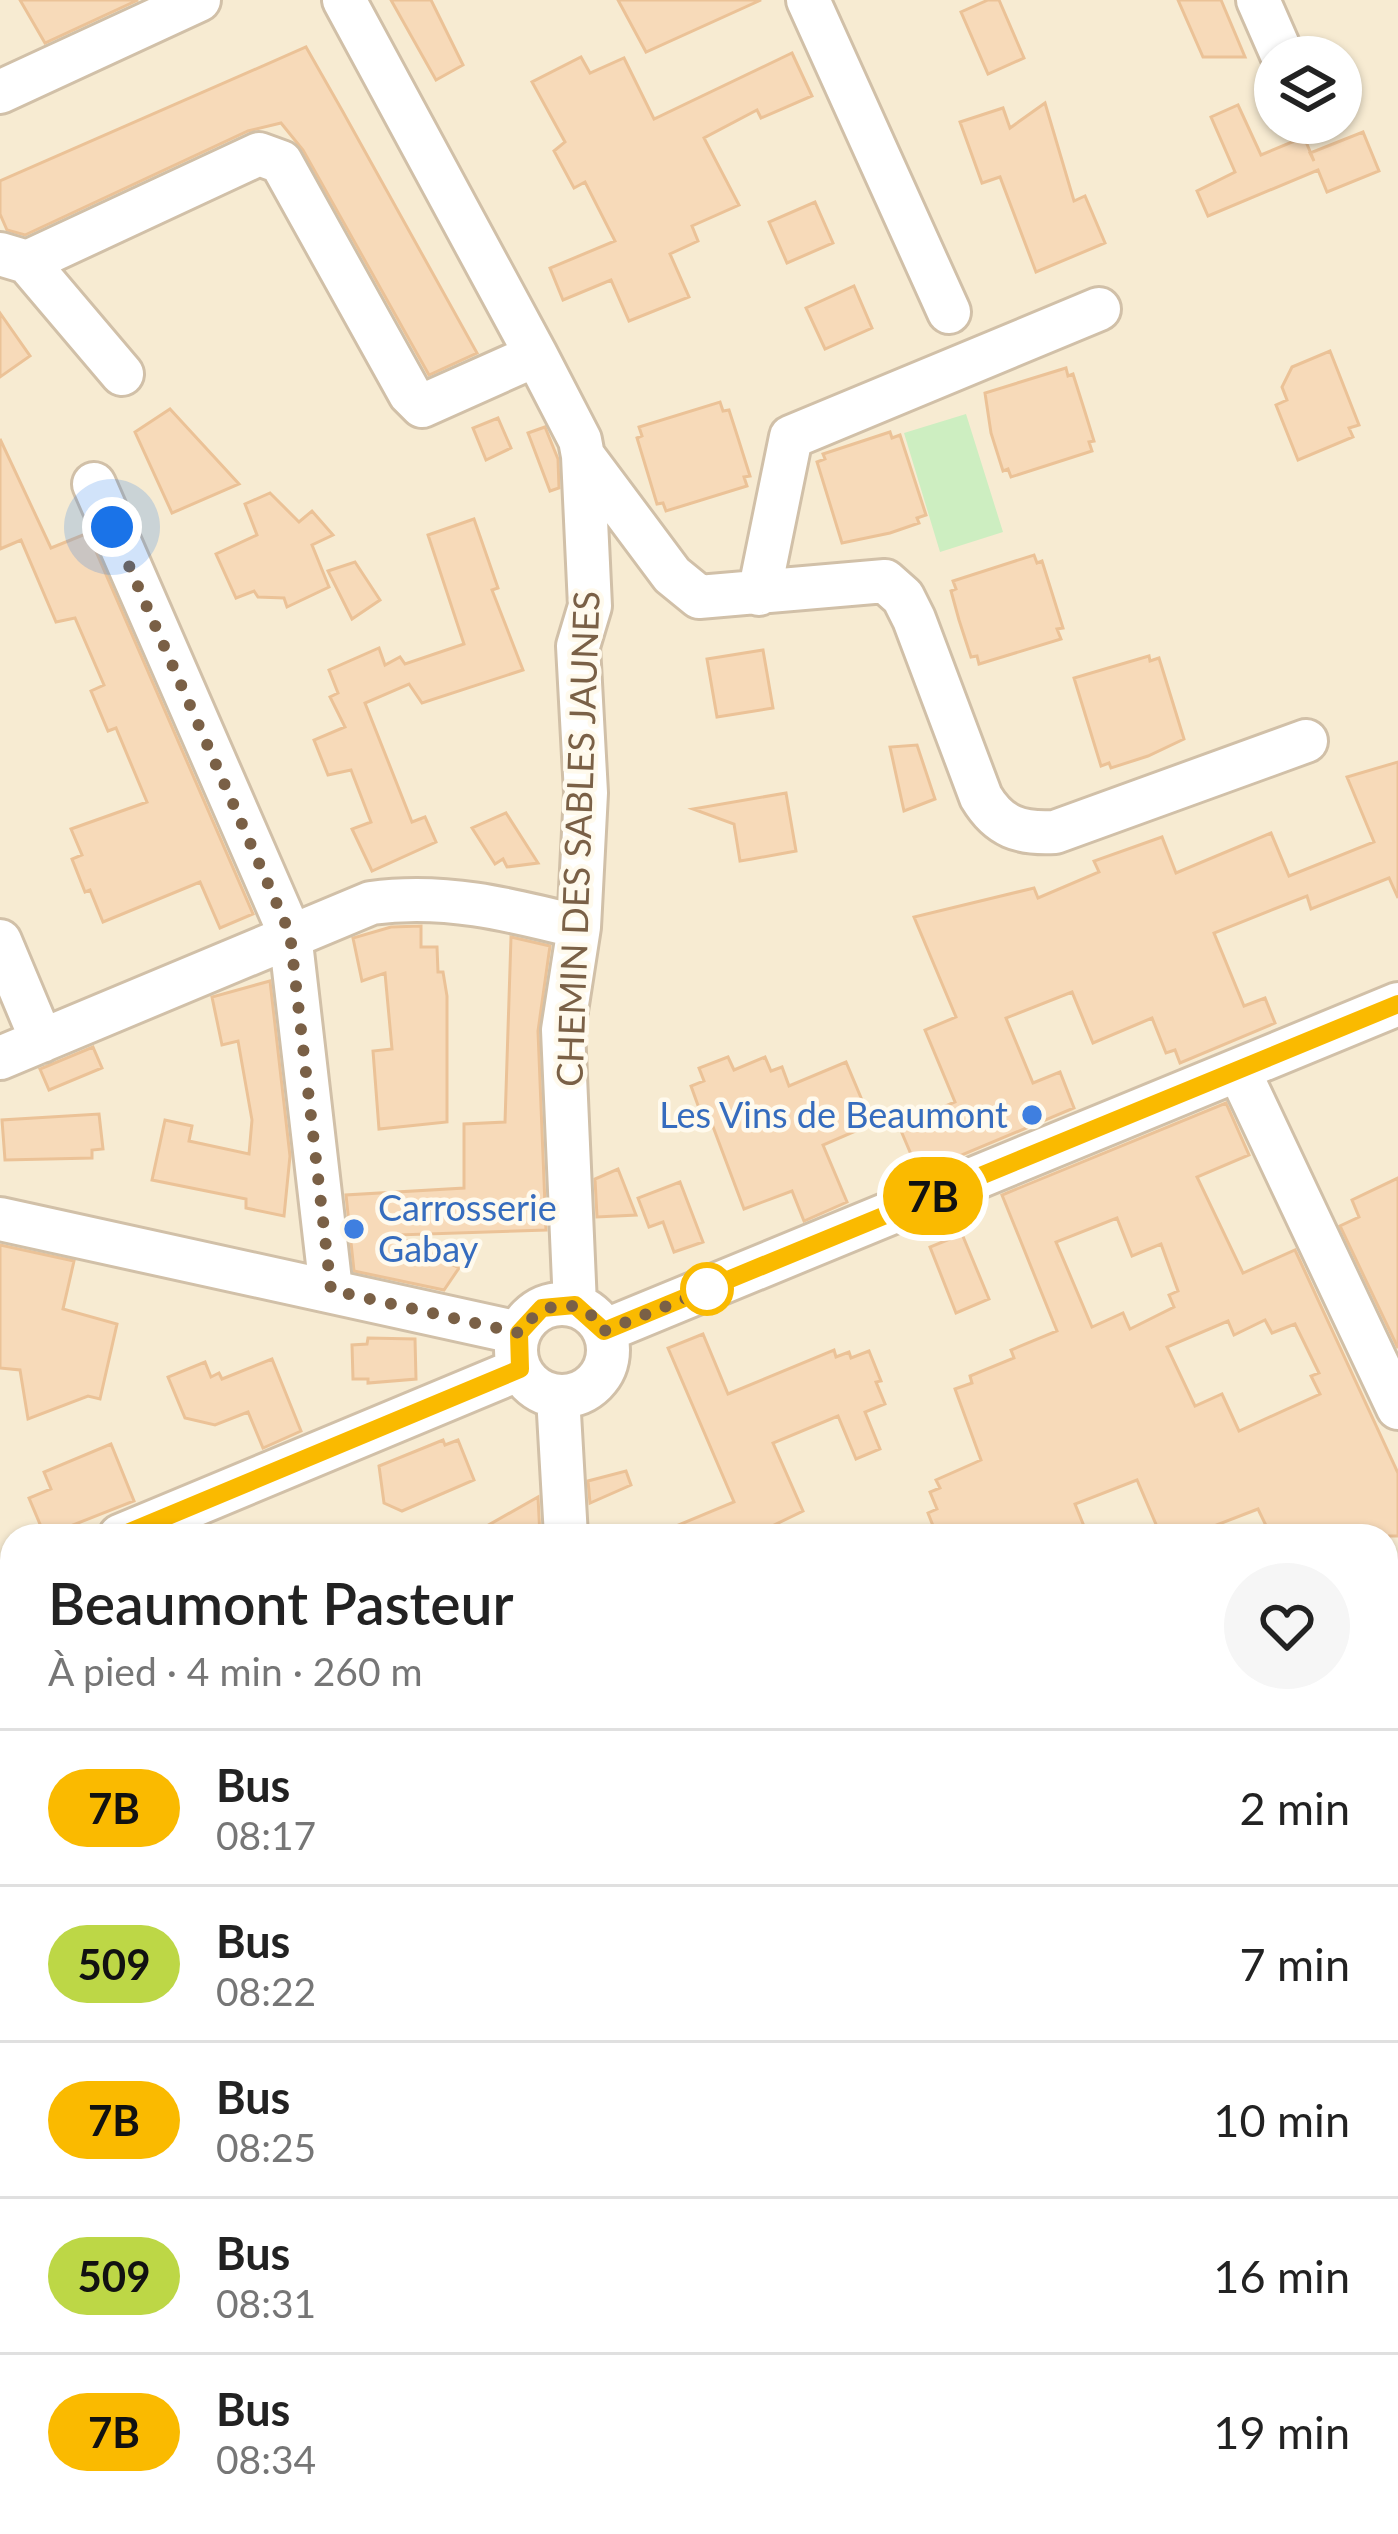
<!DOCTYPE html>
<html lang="fr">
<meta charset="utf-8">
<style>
:root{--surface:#fff;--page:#f6f6f6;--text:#222;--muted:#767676;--line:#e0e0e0}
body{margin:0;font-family:Lato,sans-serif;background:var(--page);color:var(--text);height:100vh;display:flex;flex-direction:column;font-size:45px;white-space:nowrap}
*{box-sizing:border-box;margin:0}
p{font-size:39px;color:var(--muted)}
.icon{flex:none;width:66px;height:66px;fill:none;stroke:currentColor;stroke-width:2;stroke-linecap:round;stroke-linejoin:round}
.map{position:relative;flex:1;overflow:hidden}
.details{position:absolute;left:0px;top:1524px;width:1398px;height:1011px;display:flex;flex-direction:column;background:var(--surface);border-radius:36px 36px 0 0;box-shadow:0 3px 9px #0004}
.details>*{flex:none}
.badge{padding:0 24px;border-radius:39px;font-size:42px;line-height:78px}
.fabs{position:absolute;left:1254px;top:36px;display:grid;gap:24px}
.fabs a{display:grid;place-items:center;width:108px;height:108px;border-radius:50%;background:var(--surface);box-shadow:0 3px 9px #0004;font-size:60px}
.you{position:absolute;width:60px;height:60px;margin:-30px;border:9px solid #fff;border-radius:50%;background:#1a73e8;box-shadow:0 0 0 18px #1a73e833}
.map>.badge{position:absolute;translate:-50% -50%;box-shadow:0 0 0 6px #fff}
.round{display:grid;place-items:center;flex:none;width:126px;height:126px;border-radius:63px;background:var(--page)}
.headline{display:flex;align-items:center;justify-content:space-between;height:204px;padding:0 48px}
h1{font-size:57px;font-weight:600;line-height:90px}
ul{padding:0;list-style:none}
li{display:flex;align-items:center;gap:36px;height:156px;padding:0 48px;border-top:3px solid var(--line)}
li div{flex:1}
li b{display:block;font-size:45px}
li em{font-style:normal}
li .badge{min-width:132px;font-weight:700;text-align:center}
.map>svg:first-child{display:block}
.residential{fill:#f7ebd2;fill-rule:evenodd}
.green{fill:#cdeec1}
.building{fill:#f7dab9;stroke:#ebc297;stroke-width:3;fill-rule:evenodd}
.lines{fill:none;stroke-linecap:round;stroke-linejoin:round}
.minor-casing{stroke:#d1c0a8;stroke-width:48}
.major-casing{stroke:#dfd9d3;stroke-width:60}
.minor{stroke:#fff;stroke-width:42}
.major{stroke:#ffe79b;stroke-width:54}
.line-casing{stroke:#fff;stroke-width:27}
.line{stroke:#faba00;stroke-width:18}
.walk{stroke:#7a6046;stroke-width:12;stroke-dasharray:0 21.6}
.shop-dot{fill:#3f7fe0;stroke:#fffaed;stroke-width:4.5}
.stop-dot{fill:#fff;stroke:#faba00;stroke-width:6}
.labels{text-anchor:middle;stroke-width:9;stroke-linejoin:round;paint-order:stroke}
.street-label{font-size:36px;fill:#7a6046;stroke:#fffaed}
.shop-label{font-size:36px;fill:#366cbe;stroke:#fffaed;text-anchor:end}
</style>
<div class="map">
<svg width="1398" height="2534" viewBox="0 0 1398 2534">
<rect width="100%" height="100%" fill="#fff8e4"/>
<path class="residential" d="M0,0H1398V2534H0ZM1275,57H1341V123H1275ZM12,1536H1386V2523H12Z"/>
<path class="green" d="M966,414L1003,532L940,552L904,433Z
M1398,2488V2534H1260L1258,2523H1386V2490Z"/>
<path class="building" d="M20,0H138L45,43Z
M391,0H431L463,65L436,80Z
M618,0H761L646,52Z
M988,0H999L1024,58L988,74L961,12Z
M1178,0H1221L1245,57H1203Z
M306,47L343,112L477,353L429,375L303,150L281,123L248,131L25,235L7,230L0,214V181Z
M792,53L812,96L761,118L757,110L704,138L739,205L692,226L698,241L670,254L689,297L629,321L611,280L563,300L550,268L615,241L585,182L574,188L554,151L565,142L532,82L581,57L590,73L624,58L654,119Z
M1045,103L1074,201L1085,196L1105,243L1036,272L1000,177L982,183L960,122L1003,108L1010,128Z
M1238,105L1261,155L1304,137L1314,161L1310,153L1363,132L1379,171L1327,192L1318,170L1208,216L1197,191L1235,172L1211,117Z
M815,202L833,243L787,263L769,222Z
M854,286L872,328L825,349L806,308Z
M0,313L30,356L0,377Z
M1330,351L1359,425L1349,428L1353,437L1298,460L1276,405L1287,400L1282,387L1292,367Z
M1066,368L1068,376L1073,374L1085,412L1094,441L1089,442L1092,451L1011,477L1008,469L1003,471L991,433L985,393Z
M720,402L723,411L729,410L738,438L750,476L744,477L747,486L666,511L663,503L657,504L637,438L642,436L639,427Z
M170,409L239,484L172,513L135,432Z
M498,418L511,448L486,460L473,428Z
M545,427L558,459L559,488L550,491L528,433Z
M890,432L892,438L900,435L926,515L917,518L919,523L890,533L842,543L817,462L825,459L823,454Z
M0,439L51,548L88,533L253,914L220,928L200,882L103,922L90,890L85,892L72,859L82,855L71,829L147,802L116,728L108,731L91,691L104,685L75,618L56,622L21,540L0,549Z
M270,493L299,522L312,511L333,535L312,545L329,587L287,607L284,598L258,597L254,591L236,598L216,554L257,535L245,504Z
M474,519L498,588L492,590L523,670L422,703L409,684L365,703L412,822L425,817L436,842L372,871L352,829L371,822L351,770L328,775L314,740L345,727L330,697L338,693L329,670L379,648L385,665L400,657L405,664L464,644L428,535Z
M1034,555L1037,563L1042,561L1063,628L1057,629L1061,639L979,664L977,656L971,657L959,620L951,591L956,589L953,581Z
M355,562L380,600L352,619L328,571Z
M763,650L773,708L717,717L707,659Z
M1149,656L1150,661L1159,658L1184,739L1148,756L1111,768L1109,763L1101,766L1074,678Z
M917,745L935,799L904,811L890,747Z
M1398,762V898L1389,878L1311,909L1307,896L1214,933L1244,1006L1265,998L1275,1023L1180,1063L1175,1050L1166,1053L1152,1018L1093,1043L1072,992L1006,1018L1033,1083L1060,1072L1074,1108L919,1173L899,1126L955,1102L925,1030L956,1017L914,917L1034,888L1038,898L1099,872L1094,861L1162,837L1176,873L1271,833L1289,876L1374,842L1347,777Z
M786,793L796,851L752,859L740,861L734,824L693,809Z
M506,813L538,863L507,867L503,859L495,864L472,828Z
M421,926V947H437L438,972H443L447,996V1122L379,1129L373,1051L392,1049L385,973L362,981L353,938L391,927Z
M511,937L550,946L538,1031L546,1230L396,1235L459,1268L444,1290L354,1271L346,1195L464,1188V1124L505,1122Z
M270,981L290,1156L284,1216L246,1208V1199L152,1180L165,1120L192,1126L189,1141L249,1154L252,1120L238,1041L222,1045L212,997Z
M93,1047L102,1068L49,1090L40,1069Z
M728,1057L734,1070L765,1057L771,1071L782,1067L789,1086L846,1062L872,1124L823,1145L847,1202L804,1221L792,1191L744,1209L706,1108L700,1111L691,1086L704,1081L699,1068Z
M1226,1103L1249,1155L1197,1177L1243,1273L1295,1250L1398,1473V1536H1271L1258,1509L1188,1536H1161L1137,1480L1075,1504L1088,1536H937L928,1513L937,1509L930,1492L940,1488L936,1480L981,1460L955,1389L972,1383L970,1376L1014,1358L1011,1350L1057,1331L1002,1195ZM1117,1218L1132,1256L1161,1244L1178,1291L1169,1295L1174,1307L1130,1329L1123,1313L1092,1327L1056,1242ZM1265,1320L1272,1333L1295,1324L1319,1373L1311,1376L1320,1394L1239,1431L1222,1394L1195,1406L1167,1347L1228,1321L1234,1335Z
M99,1114L103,1149L92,1150V1158L5,1160L2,1120Z
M618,1169L636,1215L597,1217L595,1179Z
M1398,1178V1348L1340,1226L1359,1217L1352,1200Z
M680,1182L703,1242L674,1252L663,1222L649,1227L638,1198Z
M962,1234L989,1299L956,1313L930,1247Z
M0,1245L74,1261L63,1309L117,1324L100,1399L88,1396L28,1419L20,1370L0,1368Z
M703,1334L728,1394L834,1350L836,1357L849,1352L851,1358L869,1351L881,1381L876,1382L885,1404L865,1412L880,1449L856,1459L838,1416L773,1443L803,1511L768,1528L771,1536H652L734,1502L668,1348Z
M368,1338L415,1339L416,1379L368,1383V1379H353L352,1345L367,1344Z
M272,1359L301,1431L263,1448L248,1412L215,1425L185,1418L168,1377L205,1362L211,1377L219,1373L222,1379Z
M443,1440L445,1445L458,1440L474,1480L402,1511L384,1503L379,1466Z
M111,1444L134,1501L45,1536L29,1498L51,1489L44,1472Z
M626,1471L631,1485L590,1503L588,1481Z
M538,1497L540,1536H469Z"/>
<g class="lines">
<defs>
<path id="minor" d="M344,0L536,355L580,440L583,456L590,606L578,646L586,793L579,927L563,1030L575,1305
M808,0L949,312
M1258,0L1283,57
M0,92L199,0
M0,254L27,262L259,154L281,162L410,394L422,406L536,355
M27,262L122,374
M584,457L672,575L699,597L885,581L903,597L914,619L981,797C999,827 1020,834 1055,832L1306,741
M94,484L290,934L331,1290
M759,594L791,437L1099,309
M0,941L42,1041
M0,1058L371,903C444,893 508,909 579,927
M1239,1071L1398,1408
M0,1219L519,1333
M516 1350a46 46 0 1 1 92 0a46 46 0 1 1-92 0Z
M604,1331L1398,1004
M558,1396L566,1536
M120,1536L520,1369
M0,1586L12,1581
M1386,1590L1398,1584
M0,1864L12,1892
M1386,1894L1398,1891
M1386,2475L1398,2472
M1078,2534L1135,2523"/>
<path id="major" d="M0,2427L12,2435
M134,2523L148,2534"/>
</defs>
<use href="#minor" class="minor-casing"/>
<use href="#major" class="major-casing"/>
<use href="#minor" class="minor"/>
<use href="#major" class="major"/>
</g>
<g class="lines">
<defs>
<path id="line" d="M120,1536L520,1369L519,1333L542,1308L575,1305L604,1331L1398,1004"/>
</defs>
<use href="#line" class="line-casing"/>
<use href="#line" class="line"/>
<path class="walk" d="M112,527L290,934L331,1290L519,1333C541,1300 582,1293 604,1331L727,1282L707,1289"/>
</g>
<g class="shop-dot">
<circle cx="1032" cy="1115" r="12"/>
<circle cx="354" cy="1229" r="12"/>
</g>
<circle class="stop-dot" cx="707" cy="1289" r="24"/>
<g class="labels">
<g class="street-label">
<text transform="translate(578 839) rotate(-88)" y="13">CHEMIN DES SABLES JAUNES</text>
</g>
<g class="shop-label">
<text x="1008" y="1128">Les Vins de Beaumont</text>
<text x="378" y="1221" text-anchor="start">Carrosserie<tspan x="378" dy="41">Gabay</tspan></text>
</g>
</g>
</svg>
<div class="fabs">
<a><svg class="icon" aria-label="layers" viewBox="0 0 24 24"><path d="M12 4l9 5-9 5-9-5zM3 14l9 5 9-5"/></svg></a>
</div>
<div class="you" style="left:112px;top:527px"></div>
<b class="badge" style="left:933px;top:1196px;background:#faba00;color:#111">7B</b>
<section class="details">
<div class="headline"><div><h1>Beaumont Pasteur</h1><p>À pied · 4 min · 260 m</p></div><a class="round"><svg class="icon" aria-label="heart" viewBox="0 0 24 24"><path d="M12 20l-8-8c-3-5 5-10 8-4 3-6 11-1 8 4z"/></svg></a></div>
<ul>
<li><span class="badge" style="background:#faba00;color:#111">7B</span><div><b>Bus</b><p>08:17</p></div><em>2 min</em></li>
<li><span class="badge" style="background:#bdd746;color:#111">509</span><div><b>Bus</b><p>08:22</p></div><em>7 min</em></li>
<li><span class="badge" style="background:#faba00;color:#111">7B</span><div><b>Bus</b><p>08:25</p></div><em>10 min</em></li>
<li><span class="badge" style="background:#bdd746;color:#111">509</span><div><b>Bus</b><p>08:31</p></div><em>16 min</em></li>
<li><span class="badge" style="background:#faba00;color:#111">7B</span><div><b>Bus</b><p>08:34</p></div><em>19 min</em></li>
</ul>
</section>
</div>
